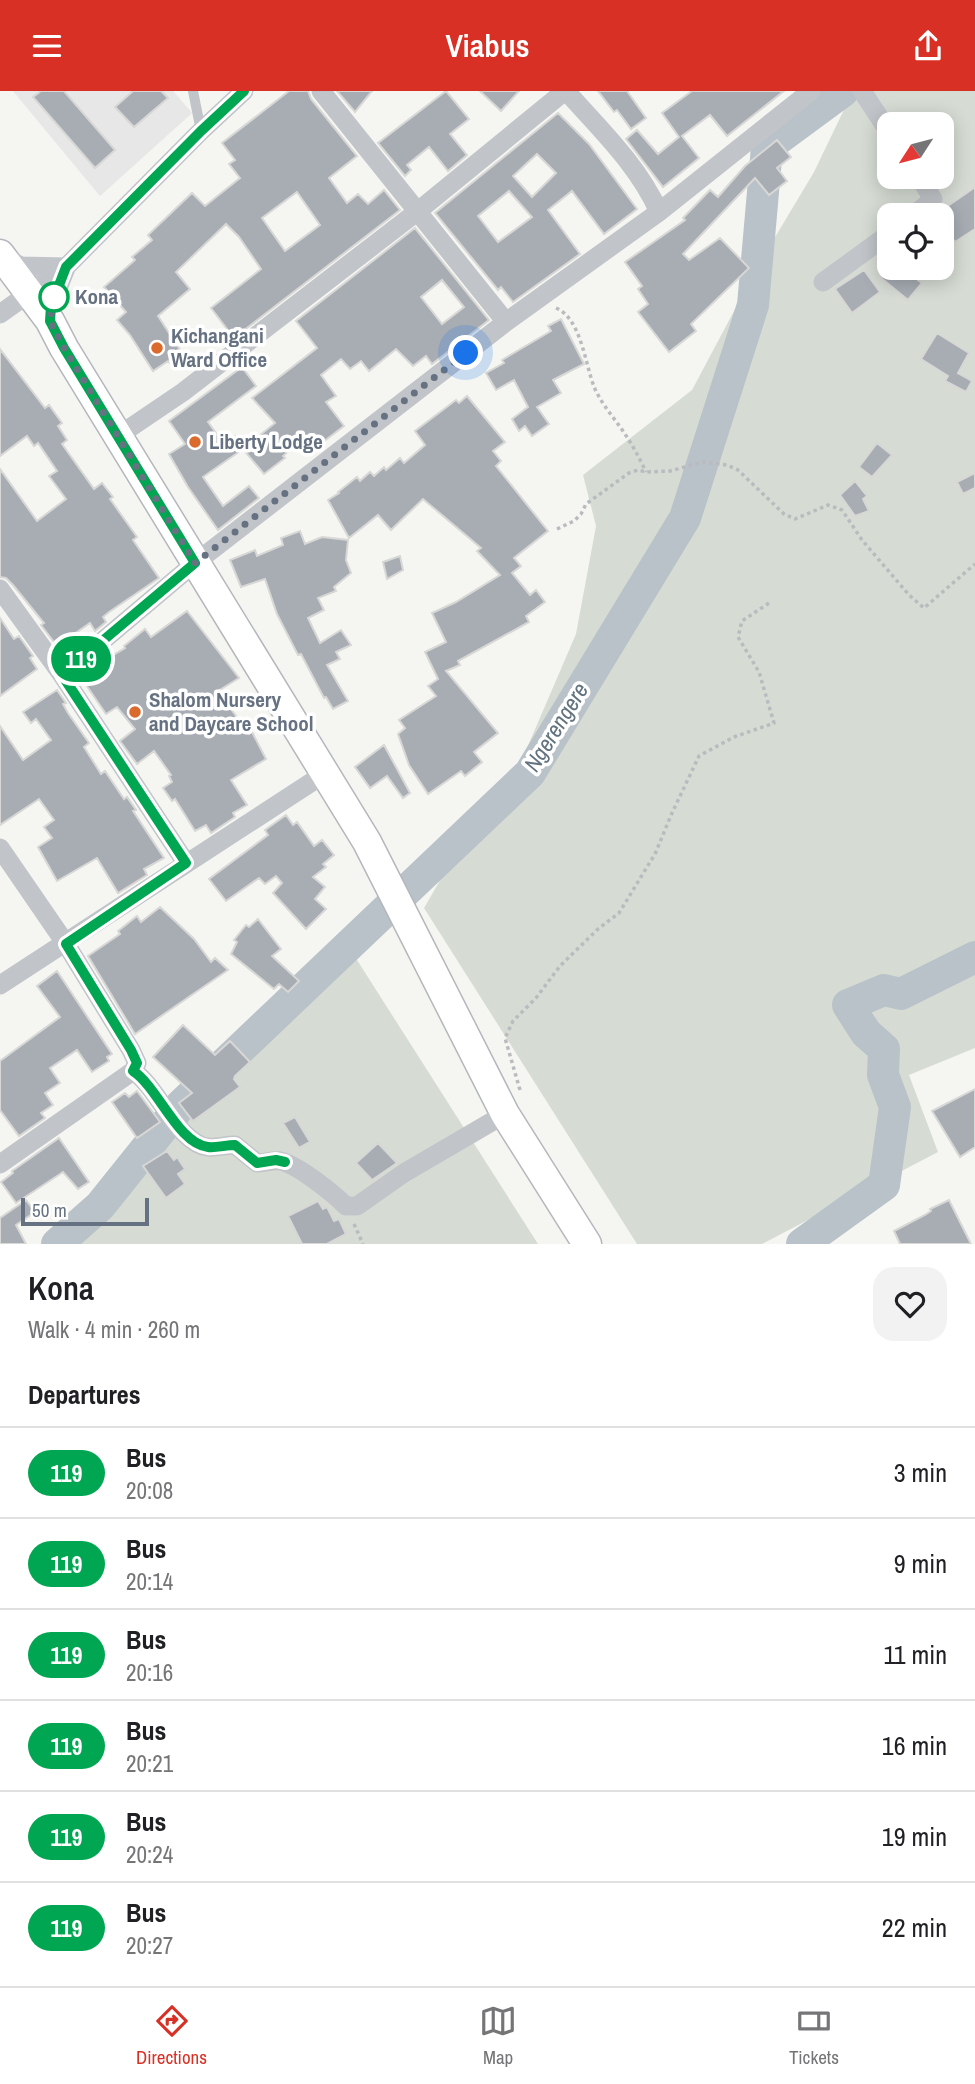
<!DOCTYPE html>
<meta charset="utf-8">
<style>
:root{--surface:#fff;--page:#f2f2f2;--text:#202124;--muted:#757577;--line:#e0e0e0;--accent:#d93025}
body{margin:0;font-family:"Archivo Narrow",sans-serif;background:var(--page);color:var(--text);height:100vh;display:flex;flex-direction:column;font-size:26px;white-space:nowrap}
*{box-sizing:border-box;margin:0}
p{font-size:23px;color:var(--muted)}
.icon{flex:none;width:38px;height:38px;fill:none;stroke:currentColor;stroke-width:2;stroke-linecap:round;stroke-linejoin:round}
.map{position:relative;height:1153px;overflow:hidden}
.drawer{display:flex;flex-direction:column;background:var(--surface);flex:1}
.drawer>*{flex:none}
.badge{padding:0 14px;border-radius:23px;font-size:24px;line-height:46px}
.needle{width:46px;rotate:234deg}
.fabs{position:absolute;left:877px;top:21px;display:grid;gap:14px}
.fabs a{display:grid;place-items:center;width:77px;height:77px;border-radius:14px;background:var(--surface);box-shadow:0 4px 18px #0003;font-size:35px}
.scale{position:absolute;left:21px;bottom:18px;width:128px;box-sizing:border-box;padding-left:7px;border:4px solid #667282;border-top:0;font-size:19px;line-height:24px;white-space:nowrap;color:#667282;-webkit-text-stroke:5px #fff;paint-order:stroke}
.you{position:absolute;width:35px;height:35px;margin:-18px;border:5px solid #fff;border-radius:50%;background:#1a73e8;box-shadow:0 0 0 10px #1a73e833}
.map>.badge{position:absolute;translate:-50% -50%;box-shadow:0 0 0 4px #fff}
h2{padding:0 28px;font-size:26px;line-height:63px}
.round{display:grid;place-items:center;flex:none;width:74px;height:74px;border-radius:21px;background:var(--page)}
.headline{display:flex;align-items:center;justify-content:space-between;height:119px;padding:0 28px}
h1{font-size:33px;font-weight:600;line-height:52px}
ul{padding:0;list-style:none}
li{display:flex;align-items:center;gap:21px;height:91px;padding:0 28px;border-top:2px solid var(--line)}
li div{flex:1}
li b{display:block;font-size:26px}
li em{font-style:normal}
li .badge{min-width:77px;font-weight:700;text-align:center}
header{display:flex;justify-content:space-between;align-items:center;height:91px;padding:0 28px;background:var(--accent);color:#fff;font-size:32px;font-weight:600}
.dock{display:flex;justify-content:space-around;align-items:center;height:98px;border-top:2px solid var(--line);background:var(--surface);font-size:19px;color:var(--muted)}
.dock a{display:grid;justify-items:center;gap:4px}
.dock .selected{color:var(--accent)}
.map>svg:first-child{display:block}
.built{fill:#e6e7e6}
.green{fill:#d6dcd4;fill-rule:evenodd}
.lines{fill:none;stroke-linecap:round;stroke-linejoin:round}
.river{stroke:#b9c2c8;stroke-width:32}
.building{fill:#a8adb4;stroke:#d7d7d5;stroke-width:2;fill-rule:evenodd}
.secondary-casing{stroke:#b4b7bc;stroke-width:31}
.path{stroke:#b9bbbe;stroke-width:3.5;stroke-dasharray:3.5 3.5;stroke-linecap:butt}
.lane{stroke:#c1c4c8;stroke-width:10}
.street{stroke:#c1c4c8;stroke-width:19}
.secondary{stroke:#fff;stroke-width:28}
.line-casing{stroke:#fff;stroke-width:16}
.line{stroke:#00a651;stroke-width:10}
.walk{stroke:#667282;stroke-width:7;stroke-dasharray:0 12.6}
.stop-dot{fill:#fff;stroke:#00a651;stroke-width:3.5}
.poi-dot{fill:#db6a2d;stroke:#fff;stroke-width:2.5}
.labels{text-anchor:middle;stroke-width:7;stroke-linejoin:round;paint-order:stroke}
.stop-label{font-size:21px;font-weight:bold;fill:#667282;stroke:#fff;text-anchor:start}
.poi-label{font-size:21px;font-weight:bold;fill:#667282;stroke:#fff;text-anchor:start}
.water-label{font-size:23px;font-style:italic;fill:#62737f;stroke:#fff}
</style>
<header><svg class="icon" aria-label="menu" viewBox="0 0 24 24"><path d="M4 6h16M4 12h16M4 18h16"/></svg>Viabus<svg class="icon" aria-label="share" viewBox="0 0 24 24"><path d="M12 15V3M7 8l5-5 5 5M5 13v7h14v-7"/></svg></header>
<div class="map">
<svg width="975" height="1153" viewBox="0 0 975 1153">
<rect width="100%" height="100%" fill="#f5f6f2"/>
<path class="built" d="M13,0H173L192,22L100,105Z"/>
<path class="green" d="M853,0H975V957L909,984L938,1061L762,1153H637L424,817L446,779L508,701L576,543L596,435L583,384L692,299L759,173L814,81ZM889,33H942V86H889ZM889,124H942V177H889Z
M350,858L538,1153H44L145,1057L242,974Z"/>
<g class="lines">
<path class="river" d="M57,1153L100,1115L181,1014L530,682L685,427L753,214L767,56L843,0
M802,1153L884,1094L895,1016L883,984L884,958L866,942L848,914L884,899L901,903L975,866"/>
</g>
<path class="building" d="M41,0H64L115,59L95,77L33,6Z
M133,0H161L168,7L134,36L115,16Z
M289,0H308L311,8L357,65L329,87L347,112L358,103L368,113L384,99L400,119L234,247L211,217L261,178L239,146L226,133L176,181L190,198L158,225L184,265L171,273L168,270L153,280L130,244L117,229L126,221L104,196L135,169L132,166L152,149L148,144L192,102L205,115L240,87L229,73L235,69L222,52ZM297,101L320,134L285,160L262,127Z
M337,0H372L355,21Z
M446,0L469,28L450,43L467,64L448,80L429,56L407,74L411,79L405,85L378,52Z
M480,0H519L501,20Z
M598,0H627L646,27L631,38L617,19L614,21Z
M692,0H784L727,45L710,24L682,45L699,67L663,96L626,48L637,39L658,63L679,46L662,22Z
M558,22L589,53L637,118L604,143L572,100L548,119L580,163L513,211L501,196L498,199L435,122ZM537,63L556,82L532,106L513,85ZM509,100L532,126L498,151L478,125Z
M777,49L791,66L777,77L787,90L769,104L755,87L683,163L689,169L720,147L749,177L691,233L696,240L669,261L638,221L648,213L638,198L642,195L625,171L685,129L683,127L710,99L718,106L745,75Z
M975,96V138L955,151L947,140L942,146V119Z
M415,137L489,229L432,273L426,265L413,275L396,258L369,280L361,270L350,278L341,268L321,284L336,305L326,311L344,335L323,351L321,349L311,356L304,346L283,365L285,367L264,383L243,358L203,386L223,415L249,395L259,407L218,439L188,396L169,363L185,353L169,330L242,276L256,295L208,331L224,353L235,345L244,357L275,332L252,307L317,257L296,230ZM442,189L464,216L442,233L421,206Z
M889,177H915L910,183L922,192L908,209L881,187Z
M864,179L880,201L852,222L835,198Z
M561,228L584,273L553,289L561,302L537,316L549,333L532,345L525,335L519,340L512,328L528,316L514,289L496,299L486,282L504,272L502,269L551,240L548,235Z
M937,242L969,262L958,282L972,290L966,301L945,290L948,285L921,268Z
M0,258L45,317L49,314L62,332L58,335L67,349L62,353L94,398L102,392L113,406L110,408L137,446L133,449L159,487L109,521L103,526L106,531L95,540L90,532L57,555L41,534L44,532L13,494L6,487L0,486V378L37,430L66,408L49,385L57,380L38,352L34,355L27,345L0,365Z
M467,305L505,351L493,360L501,370L496,375L548,440L514,467L521,475L512,482L530,504L536,499L545,511L526,525L529,531L458,570L460,574L446,580L498,642L474,661L482,671L465,685L461,680L428,703L409,674L398,643L405,637L399,629L436,605L428,595L438,588L425,561L446,551L432,522L456,511L500,484L477,460L481,457L423,408L391,439L378,424L349,447L328,409L339,402L338,401L357,386L360,390L370,381L374,385L384,376L386,379L400,367L404,372L425,354L415,340L456,309L459,312Z
M877,352L892,364L872,386L859,376Z
M975,382V397L963,403L957,391Z
M855,390L867,405L863,408L869,420L855,425L840,404Z
M300,440L305,453L322,446L348,449L346,469L351,482L334,496L336,500L318,507L324,519L308,527L320,552L341,539L351,554L336,561L340,568L327,574L348,610L333,618L326,606L324,607L301,563L298,564L277,523L265,488L241,496L230,469L255,459L257,465L283,454L281,447Z
M400,465L403,479L387,488L383,471Z
M187,520L239,587L218,600L249,643L252,641L266,668L231,689L247,714L233,722L235,726L211,742L206,734L195,740L175,708L172,710L163,697L172,691L169,685L171,684L154,660L137,673L120,650L135,638L117,616L106,623L82,588L107,571L105,569L125,557L124,555L145,538L151,546Z
M0,527L14,548L19,545L33,565L30,567L37,578L0,605Z
M57,599L66,612L63,613L68,622L89,652L84,656L101,683L105,680L124,708L127,706L136,719L133,720L164,767L144,778L147,784L118,802L97,767L57,790L38,756L52,747L44,736L54,729L39,708L0,734V635L23,669L51,649L36,628L31,632L23,621Z
M384,654L410,702L403,707L387,685L370,697L355,676Z
M286,724L293,734L297,731L314,755L322,749L334,764L323,773L326,776L313,786L325,796L315,808L326,818L306,838L273,802L282,792L276,785L265,793L259,787L226,810L209,788L268,744L265,739Z
M160,816L194,848L211,871L215,867L228,879L135,943L88,865L120,843L118,840L137,825L141,831Z
M258,828L281,858L272,865L299,890L288,901L279,893L274,898L231,863L237,851L234,849L246,834L249,836Z
M57,880L112,963L107,966L109,970L92,981L77,959L50,977L60,992L45,1002L53,1014L41,1022L45,1027L19,1045L0,1019V970L60,926L37,895Z
M183,934L215,964L230,950L250,971L235,985L234,988L240,996L193,1030L179,1012L192,1002L153,966Z
M975,998V1056L960,1066L932,1020Z
M137,1000L160,1031L137,1047L112,1011L125,1002L129,1006Z
M295,1026L310,1051L299,1057L283,1032Z
M59,1047L89,1091L78,1098L63,1081L16,1112L1,1091L13,1082L12,1080Z
M378,1052L397,1072L372,1089L356,1072Z
M167,1060L174,1069L177,1066L185,1078L178,1083L185,1093L166,1107L143,1075Z
M26,1109L35,1121L16,1134L26,1153H0V1127Z
M949,1109L971,1153H900L894,1140L925,1124L931,1120L930,1118Z
M318,1110L323,1118L327,1116L334,1130L339,1128L346,1143L327,1153H302L288,1125Z"/>
<g class="lines">
<defs>
<path id="secondary" d="M0,163L50,230L64,257L367,751L505,1023L587,1153"/>
</defs>
<use href="#secondary" class="secondary-casing"/>
<path class="path" d="M556,217C582,228 585,275 595,298C603,315 615,328 625,343C633,355 640,368 646,381
M557,438L574,430L581,423L586,413L629,382L638,379L646,381L670,380L703,371L727,374L738,379L784,423L795,428L828,414L842,419L862,449L909,504L924,517L975,473
M520,999L505,947L513,930L536,907L560,875L598,838L619,822L655,763L672,722L699,665L734,646L774,632L759,581L738,546L742,530L769,512
M354,1133L363,1153"/>
<path class="lane" d="M193,0L201,40"/>
<path class="street" d="M321,0L506,231
M566,0C600,38 638,74 659,121
M862,0L889,41
M914,124L933,108L919,86
M3,166L21,175L66,176
M823,191L889,143
M0,223L66,176L201,40L244,0
M50,230L51,215L66,177
M118,345L183,301L418,120L565,0
M0,498L62,584L186,772
M62,584L195,472L506,231L659,121L811,0
M0,757L66,853L131,959L137,972L133,980L0,1073
M0,894L324,683
M133,980C158,996 178,1053 208,1056C216,1057 226,1054 235,1054L257,1072C265,1072 273,1069 280,1070C297,1073 334,1103 346,1115H357L404,1082L505,1023"/>
<use href="#secondary" class="secondary"/>
</g>
<g class="lines">
<defs>
<path id="line" d="M244,0L201,40L66,176L51,215L50,230L64,257L195,472L62,584L186,772L66,853L131,959L137,972L133,980C158,996 178,1053 208,1056C216,1057 226,1054 235,1054L257,1072L276,1069L285,1071"/>
</defs>
<use href="#line" class="line-casing"/>
<use href="#line" class="line"/>
<path class="walk" d="M54,206L55,202L50,230L64,257L195,472L466,262"/>
</g>
<circle class="stop-dot" cx="54" cy="206" r="14"/>
<g class="poi-dot">
<circle cx="157" cy="257" r="7"/>
<circle cx="195" cy="351" r="7"/>
<circle cx="135" cy="621" r="7"/>
</g>
<g class="labels">
<g class="stop-label">
<text x="75" y="213">Kona</text>
</g>
<g class="poi-label">
<text x="171" y="252">Kichangani<tspan x="171" dy="24">Ward Office</tspan></text>
<text x="209" y="358">Liberty Lodge</text>
<text x="149" y="616">Shalom Nursery<tspan x="149" dy="24">and Daycare School</tspan></text>
</g>
<g class="water-label">
<text transform="translate(556 636) rotate(-58)" y="8">Ngerengere</text>
</g>
</g>
</svg>
<div class="fabs">
<a><svg class="needle" viewBox="-14 -14 28 28"><path d="M0-13l5 13h-10z" fill="#e53935"/><path d="M0 13l5-13h-10z" fill="#757577"/></svg></a>
<a><svg class="icon" aria-label="locate" viewBox="0 0 24 24"><circle cx="12" cy="12" r="6"/><path d="M12 2v4M12 18v4M2 12h4M18 12h4"/></svg></a>
</div>
<div class="scale">50 m</div>
<div class="you" style="left:466px;top:262px"></div>
<b class="badge" style="left:81px;top:568px;background:#00a651;color:#fff">119</b>
</div>
<section class="drawer">
<div class="headline"><div><h1>Kona</h1><p>Walk · 4 min · 260 m</p></div><a class="round"><svg class="icon" aria-label="heart" viewBox="0 0 24 24"><path d="M12 20l-8-8c-3-5 5-10 8-4 3-6 11-1 8 4z"/></svg></a></div>
<h2>Departures</h2>
<ul>
<li><span class="badge" style="background:#00a651;color:#fff">119</span><div><b>Bus</b><p>20:08</p></div><em>3 min</em></li>
<li><span class="badge" style="background:#00a651;color:#fff">119</span><div><b>Bus</b><p>20:14</p></div><em>9 min</em></li>
<li><span class="badge" style="background:#00a651;color:#fff">119</span><div><b>Bus</b><p>20:16</p></div><em>11 min</em></li>
<li><span class="badge" style="background:#00a651;color:#fff">119</span><div><b>Bus</b><p>20:21</p></div><em>16 min</em></li>
<li><span class="badge" style="background:#00a651;color:#fff">119</span><div><b>Bus</b><p>20:24</p></div><em>19 min</em></li>
<li><span class="badge" style="background:#00a651;color:#fff">119</span><div><b>Bus</b><p>20:27</p></div><em>22 min</em></li>
</ul>
</section>
<nav class="dock">
<a class="selected"><svg class="icon" aria-label="directions" viewBox="0 0 24 24"><path d="M12 3l9 9-9 9-9-9zM9 14v-3h6M13 9l2 2-2 2"/></svg>Directions</a>
<a><svg class="icon" aria-label="map" viewBox="0 0 24 24"><path d="M3 6l6-2 6 2 6-2v14l-6 2-6-2-6 2zM9 4v14M15 6v14"/></svg>Map</a>
<a><svg class="icon" aria-label="tickets" viewBox="0 0 24 24"><path d="M3 7h18v10H3zM15 7v10"/></svg>Tickets</a>
</nav>
